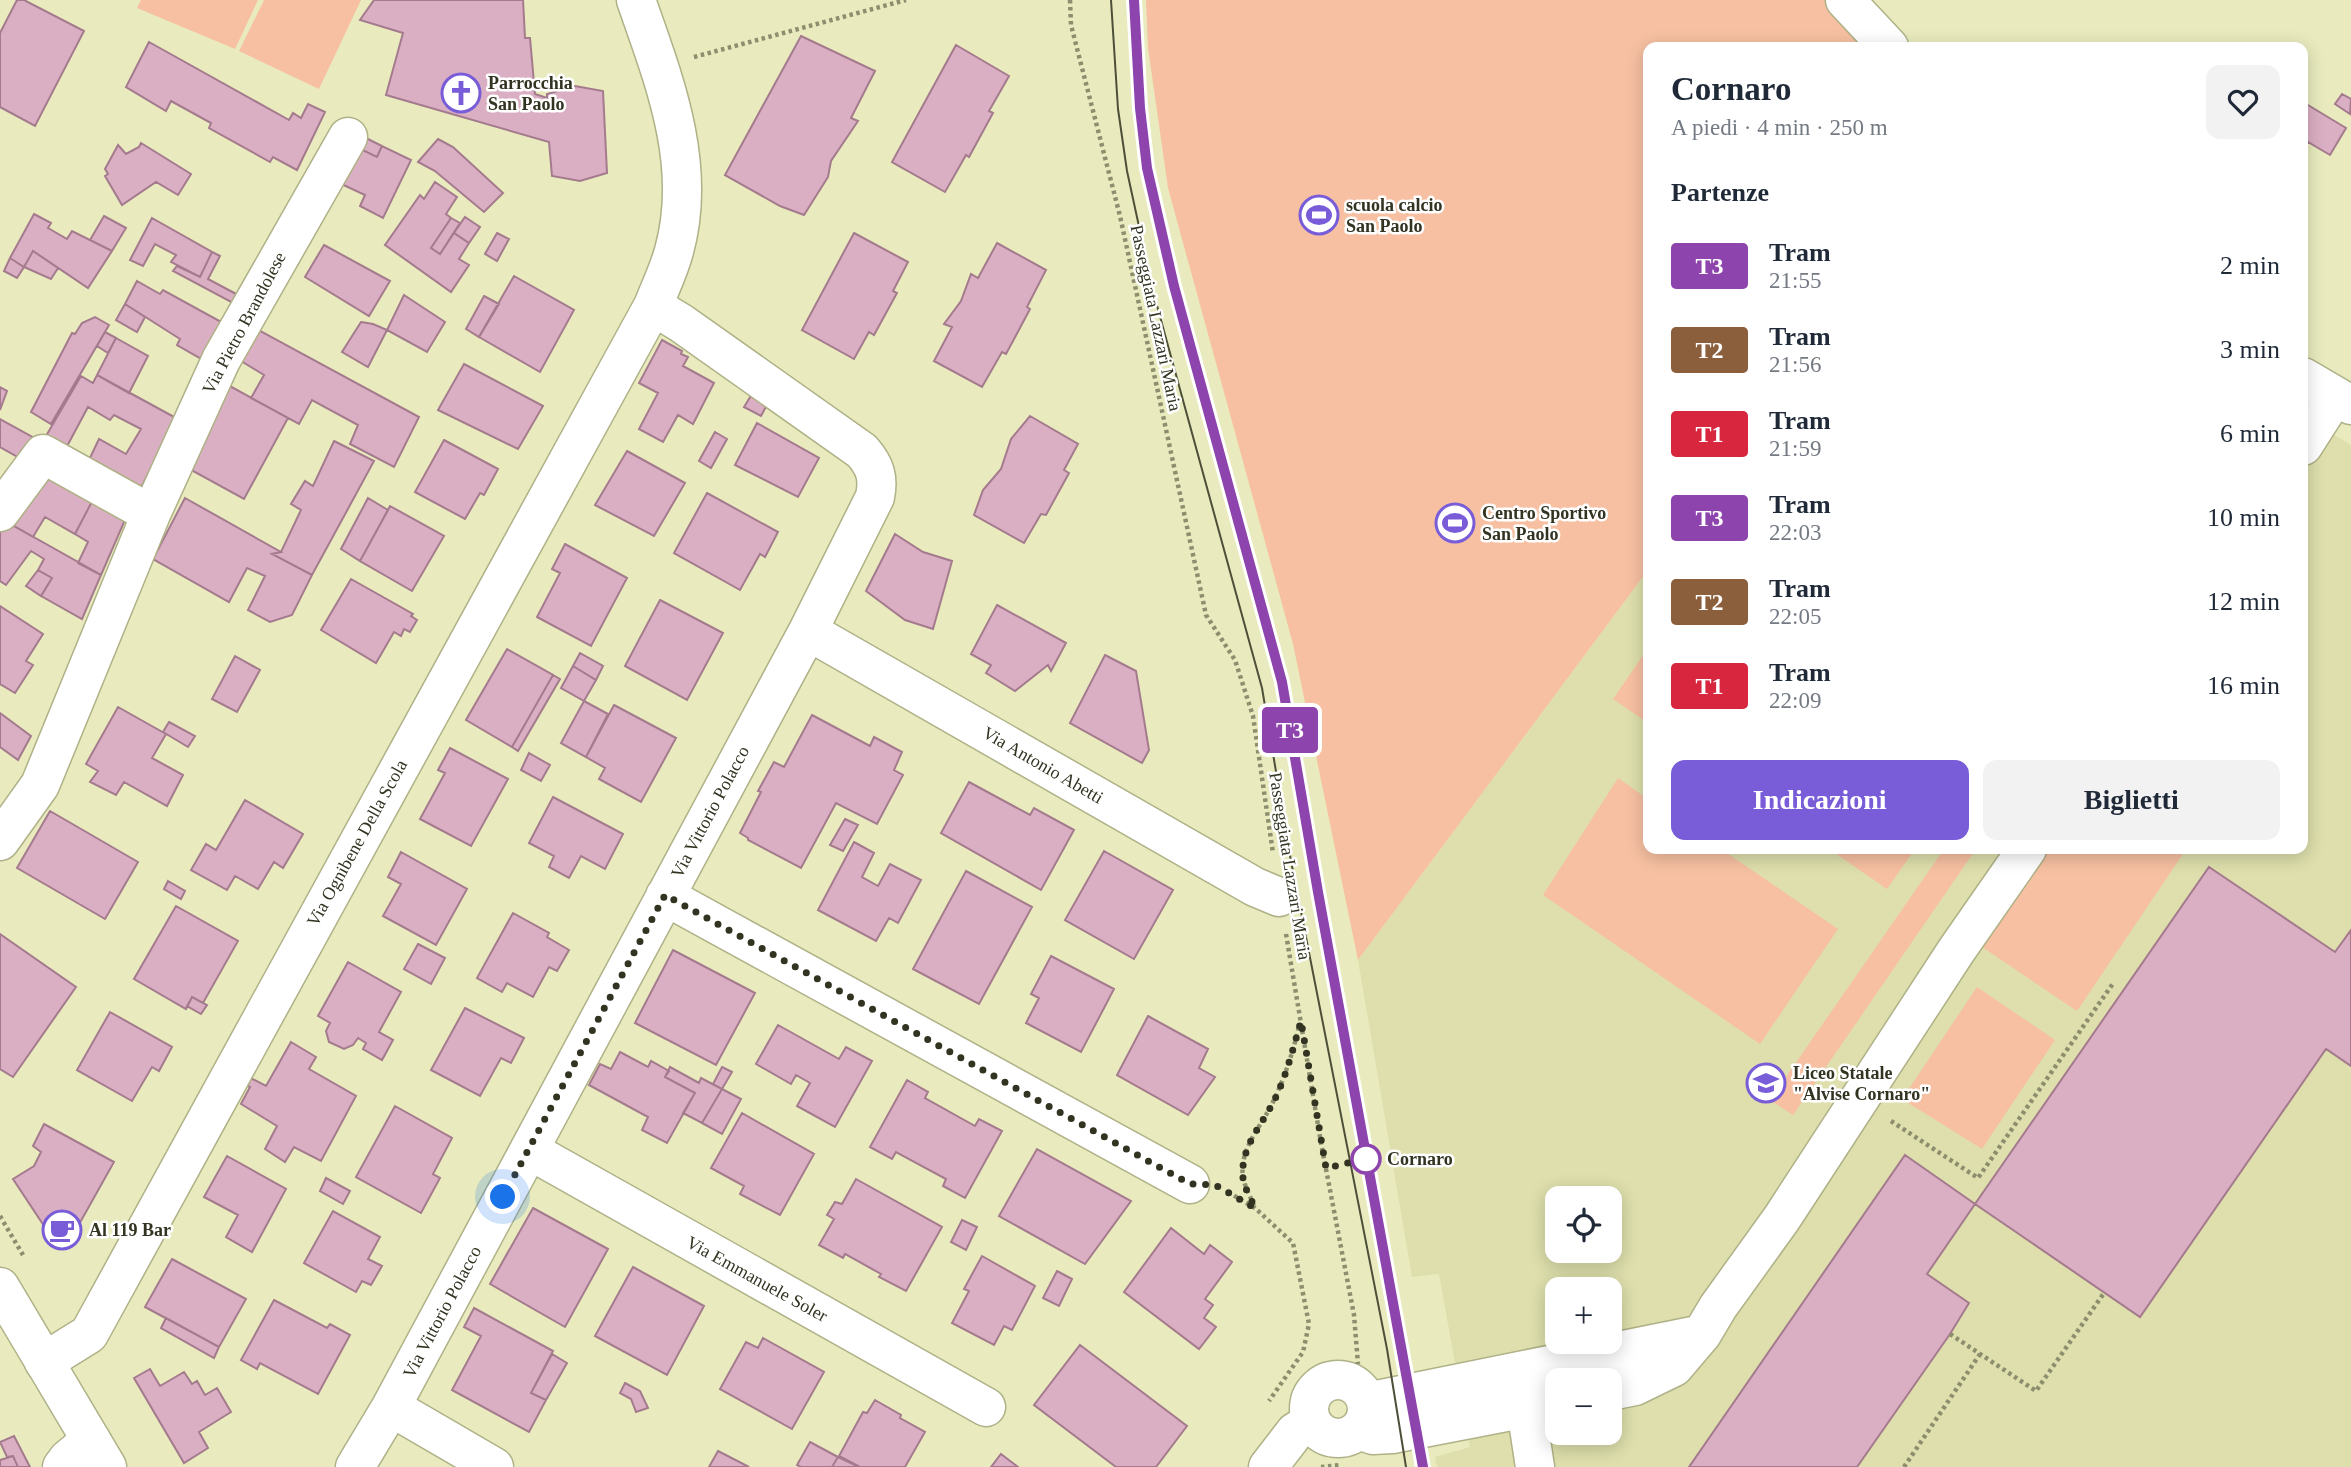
<!DOCTYPE html>
<html lang="it">
<meta charset="utf-8">
<style>
:root{--surface:#fff;--page:#f2f2f3;--text:#1f2937;--muted:#747a83;--accent:#795dd8}
body{margin:0;font-family:"Times New Roman",serif;background:var(--page);color:var(--text);height:100vh;display:flex;flex-direction:column;font-size:26px;white-space:nowrap}
*{box-sizing:border-box;margin:0}
p{font-size:23px;color:var(--muted)}
.icon{flex:none;width:38px;height:38px;fill:none;stroke:currentColor;stroke-width:2;stroke-linecap:round;stroke-linejoin:round}
.map{position:relative;flex:1;overflow:hidden}
.panel{position:absolute;left:1643px;top:42px;width:665px;height:812px;display:flex;flex-direction:column;background:var(--surface);border-radius:14px;box-shadow:0 4px 18px #0003}
.panel>*{flex:none}
.badge{padding:0 14px;border-radius:5px;font-size:24px;line-height:46px}
.buttons{position:absolute;left:1545px;top:1186px;display:grid;gap:14px}
.buttons a{display:grid;place-items:center;width:77px;height:77px;border-radius:14px;background:var(--surface);box-shadow:0 4px 18px #0003;font-size:35px}
.you{position:absolute;width:35px;height:35px;margin:-18px;border:5px solid #fff;border-radius:50%;background:#1a73e8;box-shadow:0 0 0 10px #1a73e833}
.map>.badge{position:absolute;translate:-50% -50%;box-shadow:0 0 0 4px #fff}
h2{padding:0 28px;font-size:26px;line-height:63px}
.round{display:grid;place-items:center;flex:none;width:74px;height:74px;border-radius:14px;background:var(--page)}
.headline{display:flex;align-items:center;justify-content:space-between;height:119px;padding:0 28px}
h1{font-size:33px;font-weight:600;line-height:52px}
.action{display:flex;gap:14px;margin-top:auto;padding:14px 28px}
.action a{flex:1;height:80px;border-radius:14px;background:var(--accent);color:#fff;font-size:28px;font-weight:600;line-height:80px;text-align:center}
.action a+a{background:var(--page);color:var(--text)}
ul{padding:0;list-style:none}
li{display:flex;align-items:center;gap:21px;height:84px;padding:0 28px}
li div{flex:1}
li b{display:block;font-size:26px}
li em{font-style:normal}
li .badge{min-width:77px;font-weight:700;text-align:center}
.map>svg:first-child{display:block}
.built{fill:#dedfac;fill-rule:evenodd}
.green{fill:#f7c0a2}
.building{fill:#dbafc3;stroke:#a47a8d;stroke-width:2}
.lines{fill:none;stroke-linecap:round;stroke-linejoin:round}
.minor-casing{stroke:#afb187;stroke-width:41}
.major-casing{stroke:#afb187;stroke-width:41}
.path{stroke:#8c8e6e;stroke-width:4.5;stroke-dasharray:3.5 3.5;stroke-linecap:butt}
.minor{stroke:#fff;stroke-width:38}
.major{stroke:#fff;stroke-width:38}
.tram{stroke:#4e4f39;stroke-width:2}
.line-casing{stroke:#fff;stroke-width:16}
.line{stroke:#8e44ad;stroke-width:10}
.walk{stroke:#323321;stroke-width:7;stroke-dasharray:0 12.6}
.stop-dot{fill:#fff;stroke:#8e44ad;stroke-width:3.5}
.labels{text-anchor:middle;stroke-width:5;stroke-linejoin:round;paint-order:stroke}
.poi-label{font-size:18px;font-weight:bold;fill:#323321;stroke:#fff;text-anchor:start}
.street-label{font-size:18px;fill:#323321;stroke:#fff}
.stop-label{font-size:18px;font-weight:bold;fill:#323321;stroke:#fff;text-anchor:start}
</style>
<div class="map">
<svg width="2351" height="1467" viewBox="0 0 2351 1467">
<rect width="100%" height="100%" fill="#e9ebbe"/>
<path class="built" d="M2303,416L2351,445V1467H1437L1435,1457L1470,1447L1439,1274L1412,1277L1358,960L1648,570V849H2303ZM1558,1199H1610V1251H1558ZM1558,1290H1610V1342H1558ZM1558,1381H1610V1433H1558Z"/>
<path class="green" d="M141,0H258L235,49L137,8Z
M264,0H361L319,89L239,51Z
M1146,0H1831L1868,47H1648V570L1358,960L1293,644L1168,188L1148,48Z
M1648,648V723L1613,699Z
M1618,778L1648,799V849H1721L1838,929L1760,1044L1543,895Z
M1829,849H1915L1887,889Z
M1944,849H1976L1793,1115L1770,1100Z
M2048,849H2181L2185,851L2077,1011L1982,947Z
M1977,987L2055,1040L1982,1149L1902,1099Z"/>
<path class="building" d="M17,0H24L84,31L35,126L0,107V33Z
M374,0H523L525,38H530L535,94L547,98V94L575,86L603,91L607,173L580,181L552,176L549,142L386,95L403,33L360,20Z
M801,36L875,71L851,118L858,121L831,161L828,177L804,215L780,206L725,175Z
M149,42L289,120L293,113L301,118L308,104L325,112L297,170L273,157L270,162L209,128L211,123L171,101L166,111L126,87Z
M956,45L1009,76L989,111L993,113L969,157L966,155L945,192L892,162Z
M2342,94L2351,99L2350,114L2335,104Z
M2303,102L2346,128L2330,155L2308,142L2303,150Z
M356,133L382,146L377,157L352,145Z
M438,139L453,147L503,193L484,212L435,171L418,162Z
M141,143L191,174L178,195L156,182L122,205L105,176L108,174L105,169L118,145L126,154L139,147Z
M352,145L377,157L382,146L411,160L383,218L360,206L365,195L335,181Z
M435,182L457,197L446,214L451,218L431,248L440,254L454,233L469,243L459,259L469,265L451,292L385,245L420,195L424,199Z
M34,214L51,223L48,228L67,239L72,231L112,251L88,288L33,251L24,267L10,258Z
M104,216L126,228L112,251L90,240Z
M465,217L480,227L469,243L454,233Z
M152,218L212,252L200,277L171,262L176,255L155,244L143,266L130,260Z
M451,218L460,223L440,254L431,248Z
M497,233L509,239L497,261L485,254Z
M854,233L908,262L893,291L897,293L874,335L869,332L854,359L802,330Z
M997,243L1046,270L1027,307L1030,309L1006,354L1002,352L982,387L934,361L952,327L944,324L961,301L971,274L978,278Z
M324,245L390,281L369,316L305,277Z
M33,251L58,268L51,279L24,267Z
M212,252L220,256L208,279L238,295L233,303L173,271L177,266L200,277Z
M10,258L24,267L17,278L4,271Z
M514,276L574,310L540,372L479,337Z
M137,281L160,294L163,290L223,323L205,361L177,345L180,339L125,304Z
M404,295L445,322L427,352L387,330Z
M484,296L499,304L479,337L466,329Z
M125,304L145,317L137,332L116,320Z
M95,317L109,325L51,424L31,412L72,333L75,334L82,323Z
M361,322L373,324L387,330L368,367L342,352Z
M253,327L419,417L394,467L350,444L358,425L312,400L299,424L251,398L264,375L236,358Z
M105,332L116,338L108,353L97,346Z
M116,338L148,356L129,393L97,375Z
M662,340L682,351L681,354L688,357L683,366L714,383L693,424L678,415L663,442L639,429L658,393L639,383Z
M464,364L543,406L518,449L438,410Z
M97,375L176,418L140,490L88,462L99,439L126,454L141,429L114,415L110,420L88,407L64,452L43,441L81,376L93,383Z
M226,384L288,418L244,499L184,466Z
M0,387L7,391L0,410Z
M755,389L769,401L761,416L744,407Z
M1030,416L1078,444L1064,470L1069,473L1046,515L1041,514L1024,543L974,515L983,490L1001,469L1011,439Z
M0,419L36,439L25,461L0,447Z
M757,423L819,458L798,497L735,465Z
M715,432L727,439L711,468L699,461Z
M444,440L498,469L484,495L480,493L465,519L415,492Z
M334,441L374,461L312,575L272,554L281,552L301,510L291,504L305,481L313,486Z
M627,451L685,483L654,536L595,505Z
M55,468L98,490L75,534L45,517L33,537L7,522Z
M98,490L131,506L101,575L78,563L88,542L75,534Z
M707,493L778,532L765,557L760,554L740,590L674,553Z
M185,498L281,552L272,554L312,575L292,615L270,622L248,610L265,576L247,568L229,602L153,559Z
M368,498L388,510L360,561L341,549Z
M390,506L444,536L412,591L360,561Z
M7,522L101,575L82,619L41,596L52,578L38,570L44,559L31,551L6,585L0,581V531Z
M895,534L923,552L952,561L933,629L905,620L866,591Z
M565,544L627,578L591,646L537,617L560,573L552,569Z
M38,570L52,578L41,596L26,586Z
M351,579L413,614L411,616L417,620L410,632L404,629L401,636L394,632L376,663L321,630Z
M660,600L723,633L687,700L625,666Z
M997,605L1066,643L1051,671L1048,665L1015,691L986,673L991,665L971,654Z
M0,606L43,634L26,661L33,665L15,693L0,684Z
M507,649L553,675L512,747L466,720Z
M580,653L603,666L596,680L573,666Z
M1105,655L1136,671L1149,750L1142,763L1070,723Z
M235,656L260,670L237,712L212,699Z
M573,666L596,680L584,701L561,688Z
M553,675L560,679L518,751L512,747Z
M584,701L608,714L586,757L561,743Z
M614,705L676,738L641,802L599,779L605,768L586,757Z
M118,707L166,734L152,758L183,775L167,806L124,782L116,795L90,782L98,771L86,764Z
M0,713L31,736L18,760L0,747Z
M812,715L870,746L874,737L902,752L894,770L903,775L877,824L836,803L801,868L748,840V838L740,833L761,792L758,791L774,762L784,767Z
M169,722L195,736L188,747L163,732Z
M450,748L508,779L471,846L420,819L445,773L438,770Z
M529,753L550,765L541,781L521,770Z
M969,782L1030,815L1034,808L1074,830L1041,890L941,833Z
M553,797L623,834L605,869L581,856L569,878L549,867L554,856L529,843Z
M245,800L303,834L283,868L274,862L258,889L235,876L227,890L191,870L206,844L216,850Z
M50,811L138,862L105,919L17,868Z
M845,819L858,825L843,851L830,845Z
M854,842L874,853L862,877L878,886L890,864L921,880L898,923L889,918L876,941L818,910Z
M1104,851L1173,890L1134,959L1065,920Z
M401,852L467,889L436,945L383,916L401,884L388,877Z
M2209,867L2335,952L2351,930V1066L2326,1049L2140,1317L1975,1204Z
M966,871L1032,907L979,1004L913,969Z
M168,881L185,891L181,899L164,889Z
M176,906L238,941L203,1003L192,997L186,1009L134,979Z
M513,913L549,933L547,937L569,950L557,971L549,967L533,997L507,983L502,992L477,978Z
M0,934L76,987L13,1077L0,1069Z
M418,944L445,958L431,984L404,969Z
M673,950L755,993L716,1065L635,1023Z
M1051,956L1114,989L1081,1052L1026,1023L1039,998L1031,994Z
M348,962L401,992L379,1032L393,1040L382,1060L363,1049L366,1043L358,1038L353,1045L344,1049L329,1042L326,1031L330,1023L318,1016Z
M192,997L207,1005L201,1014L187,1006Z
M465,1008L524,1038L511,1063L501,1058L480,1096L431,1070Z
M110,1012L172,1047L159,1071L152,1067L132,1101L77,1070Z
M1148,1016L1208,1049L1199,1068L1215,1077L1188,1115L1117,1075Z
M778,1025L839,1059L846,1047L872,1061L835,1127L797,1106L810,1083L796,1075L791,1084L756,1064Z
M291,1042L316,1057L309,1069L356,1096L321,1161L294,1147L285,1162L265,1149L277,1126L241,1104L250,1087L239,1081L243,1074L266,1086Z
M620,1052L648,1067L651,1061L669,1071L665,1077L695,1093L667,1143L642,1130L648,1117L589,1085L600,1064L611,1069Z
M670,1067L699,1083L701,1078L722,1089L702,1123L683,1113L695,1093L665,1077Z
M722,1067L732,1072L722,1089L713,1084Z
M907,1080L928,1092L925,1098L975,1126L979,1119L1002,1131L965,1198L943,1186L946,1179L896,1152L892,1159L870,1147Z
M722,1089L741,1099L722,1134L702,1123Z
M395,1106L452,1138L433,1174L440,1178L421,1213L356,1177Z
M742,1113L814,1154L780,1215L740,1194L744,1186L711,1168Z
M44,1124L114,1162L68,1244H56L13,1179L34,1166L41,1152L33,1146Z
M1037,1149L1131,1201L1085,1264L999,1216Z
M1905,1155L1975,1204L1927,1274L1969,1303L1950,1334L1857,1467H1689Z
M227,1156L286,1189L252,1252L226,1237L238,1215L204,1197Z
M326,1178L350,1191L343,1204L320,1191Z
M856,1179L942,1227L906,1291L879,1277L881,1274L845,1254L843,1258L819,1245L834,1219L827,1215L835,1202L842,1204Z
M533,1208L608,1249L565,1327L490,1284Z
M333,1211L380,1237L368,1259L382,1266L371,1285L362,1281L356,1292L304,1263Z
M962,1220L977,1227L966,1250L951,1242Z
M1171,1228L1204,1254L1210,1245L1232,1262L1205,1299L1213,1305L1204,1318L1216,1327L1199,1349L1124,1292Z
M982,1256L1035,1286L1012,1330L1004,1326L994,1345L952,1323L969,1291L964,1289Z
M172,1259L246,1299L219,1347L145,1307Z
M633,1267L704,1306L667,1375L595,1336Z
M1057,1271L1072,1279L1059,1306L1043,1298Z
M274,1300L327,1328L330,1324L350,1335L318,1394L260,1363L257,1369L241,1360Z
M474,1308L553,1351L531,1393L546,1400L529,1432L452,1390L481,1336L464,1327Z
M166,1318L219,1347L214,1358L161,1328Z
M763,1338L824,1372L792,1429L720,1389L746,1342L758,1348Z
M1080,1345L1187,1426L1156,1467H1116L1034,1405Z
M552,1354L567,1363L546,1400L531,1393Z
M150,1369L160,1386L184,1372L192,1384L197,1381L205,1395L217,1388L231,1412L199,1432L208,1448L184,1463L134,1378Z
M625,1383L640,1391L648,1408L636,1412L631,1399L620,1393Z
M875,1400L901,1415L900,1418L925,1432L905,1467H860L839,1456L863,1412L867,1413Z
M14,1436L30,1467H18L13,1456L7,1457L0,1442Z
M810,1442L838,1457L832,1467H801L797,1465Z
M718,1451L749,1467H709Z
M1001,1454L1018,1467H991Z
M13,1456L18,1467H0V1460Z
M838,1457L859,1467H832Z"/>
<g class="lines">
<defs>
<path id="minor" d="M1845,0L1889,47
M2303,377L2351,405
M2303,446L2335,396
M0,512L43,454L151,514
M808,631L1255,887L1279,897
M0,841L40,785L151,514L221,360L348,137
M665,896L1190,1184
M529,1150L986,1407
M44,1362L89,1334L653,306C660,288 669,270 674,251C698,165 664,80 636,0
M1309 1409a29 29 0 1 1 58 0a29 29 0 1 1-58 0Z
M1610,1391L1635,1386L1674,1367L1702,1334L1718,1307L1782,1218L1956,951L2027,849
M1366,1402L1702,1334
M391,1407L494,1467
M1526,1408L1535,1467
M1359,1430L1373,1435L1392,1434L1558,1402
M62,1467L68,1459L91,1440
M355,1467L391,1407L808,631L875,497C879,477 875,466 862,451L681,323L653,306
M1268,1467L1295,1432L1311,1422"/>
<path id="major" d="M0,1287L107,1467"/>
</defs>
<use href="#minor" class="minor-casing"/>
<use href="#major" class="major-casing"/>
<path class="path" d="M1070,0L1071,25L1120,216L1206,615L1235,660L1253,716L1273,853
M694,57L906,0
M1286,934L1321,1143L1354,1315L1358,1364
M1891,1121L1978,1178L2114,982
M1228,1192L1255,1208L1293,1243L1309,1324L1303,1352L1269,1401
M1254,1206C1251,1198 1246,1189 1244,1181C1236,1152 1262,1126 1273,1102C1285,1077 1293,1052 1299,1026
M0,1216L23,1255
M1950,1334L2036,1391L2104,1293
M1321,1467L1341,1465
M1904,1467L1980,1354"/>
<use href="#minor" class="minor"/>
<use href="#major" class="major"/>
<path class="tram" d="M1111,0L1118,109L1127,171L1153,291L1262,688L1291,861L1387,1349L1406,1467
M1134,0L1140,108L1147,168L1174,286L1282,682L1423,1467"/>
</g>
<g class="lines">
<defs>
<path id="line" d="M1134,0L1140,108L1147,168L1174,286L1282,682L1318,892L1423,1467"/>
</defs>
<use href="#line" class="line-casing"/>
<use href="#line" class="line"/>
<path class="walk" d="M503,1197L665,895L1190,1184L1215,1185L1255,1208C1251,1199 1244,1187 1243,1178C1240,1149 1260,1127 1273,1103C1286,1077 1293,1049 1301,1021L1326,1168L1366,1159"/>
</g>
<defs>
<symbol id="church-ring" viewBox="-11 -11 22 22"><circle r="9.5" fill="#fff" stroke="#795dd8" stroke-width="1.5"/><path d="M-1.2-6h2.4v3.5h3.3v2.4h-3.3V6h-2.4V-.1h-3.3v-2.4h3.3Z" fill="#795dd8"/></symbol>
<symbol id="stadium-ring" viewBox="-11 -11 22 22"><circle r="9.5" fill="#fff" stroke="#795dd8" stroke-width="1.5"/><path d="M0-5a6.5 5 0 1 0 0 10a6.5 5 0 1 0 0-10ZM-3.5-1.8h7v3.6h-7Z" fill="#795dd8"/></symbol>
<symbol id="school-ring" viewBox="-11 -11 22 22"><circle r="9.5" fill="#fff" stroke="#795dd8" stroke-width="1.5"/><path d="M0-5L7-2L0 1L-7-2ZM-4 1L0 2.5L4 1V4Q0 6-4 4Z" fill="#795dd8"/></symbol>
<symbol id="cafe-ring" viewBox="-11 -11 22 22"><circle r="9.5" fill="#fff" stroke="#795dd8" stroke-width="1.5"/><path d="M-5.5-4.5H6V0H3Q3 3.5 0 3.5H-2.5Q-5.5 3.5-5.5 0ZM3-3.2v2h1.7v-2ZM-6 4.5H4V6H-6Z" fill="#795dd8"/></symbol>
</defs>
<g fill-rule="evenodd">
<use href="#church-ring" x="439" y="71" width="44" height="44"/>
<use href="#stadium-ring" x="1297" y="193" width="44" height="44"/>
<use href="#stadium-ring" x="1433" y="501" width="44" height="44"/>
<use href="#school-ring" x="1744" y="1061" width="44" height="44"/>
<use href="#cafe-ring" x="40" y="1208" width="44" height="44"/>
</g>
<circle class="stop-dot" cx="1366" cy="1159" r="14"/>
<g class="labels">
<g class="poi-label">
<text x="488" y="89">Parrocchia<tspan x="488" dy="21">San Paolo</tspan></text>
<text x="1346" y="211">scuola calcio<tspan x="1346" dy="21">San Paolo</tspan></text>
<text x="1482" y="519">Centro Sportivo<tspan x="1482" dy="21">San Paolo</tspan></text>
<text x="1793" y="1079">Liceo Statale<tspan x="1793" dy="21">"Alvise Cornaro"</tspan></text>
<text x="89" y="1236">Al 119 Bar</text>
</g>
<g class="street-label">
<text transform="translate(1156 318) rotate(78)" y="6">Passeggiata Lazzari Maria</text>
<text transform="translate(244 323) rotate(-62)" y="6">Via Pietro Brandolese</text>
<text transform="translate(1043 765) rotate(30)" y="6">Via Antonio Abetti</text>
<text transform="translate(710 812) rotate(-62)" y="6">Via Vittorio Polacco</text>
<text transform="translate(357 843) rotate(-61)" y="6">Via Ognibene Della Scola</text>
<text transform="translate(1290 866) rotate(81)" y="6">Passeggiata Lazzari Maria</text>
<text transform="translate(757 1279) rotate(29)" y="6">Via Emmanuele Soler</text>
<text transform="translate(442 1312) rotate(-62)" y="6">Via Vittorio Polacco</text>
</g>
<g class="stop-label">
<text x="1387" y="1165">Cornaro</text>
</g>
</g>
</svg>
<div class="buttons">
<a><svg class="icon" aria-label="locate" viewBox="0 0 24 24"><circle cx="12" cy="12" r="6"/><path d="M12 2v4M12 18v4M2 12h4M18 12h4"/></svg></a>
<a>+</a>
<a>−</a>
</div>
<div class="you" style="left:503px;top:1197px"></div>
<b class="badge" style="left:1290px;top:730px;background:#8e44ad;color:#fff">T3</b>
<section class="panel">
<div class="headline"><div><h1>Cornaro</h1><p>A piedi · 4 min · 250 m</p></div><a class="round"><svg class="icon" aria-label="heart" viewBox="0 0 24 24"><path d="M12 20l-8-8c-3-5 5-10 8-4 3-6 11-1 8 4z"/></svg></a></div>
<h2>Partenze</h2>
<ul>
<li><span class="badge" style="background:#8e44ad;color:#fff">T3</span><div><b>Tram</b><p>21:55</p></div><em>2 min</em></li>
<li><span class="badge" style="background:#8b5e3c;color:#fff">T2</span><div><b>Tram</b><p>21:56</p></div><em>3 min</em></li>
<li><span class="badge" style="background:#d7263d;color:#fff">T1</span><div><b>Tram</b><p>21:59</p></div><em>6 min</em></li>
<li><span class="badge" style="background:#8e44ad;color:#fff">T3</span><div><b>Tram</b><p>22:03</p></div><em>10 min</em></li>
<li><span class="badge" style="background:#8b5e3c;color:#fff">T2</span><div><b>Tram</b><p>22:05</p></div><em>12 min</em></li>
<li><span class="badge" style="background:#d7263d;color:#fff">T1</span><div><b>Tram</b><p>22:09</p></div><em>16 min</em></li>
</ul>
<div class="action"><a>Indicazioni</a><a>Biglietti</a></div>
</section>
</div>
